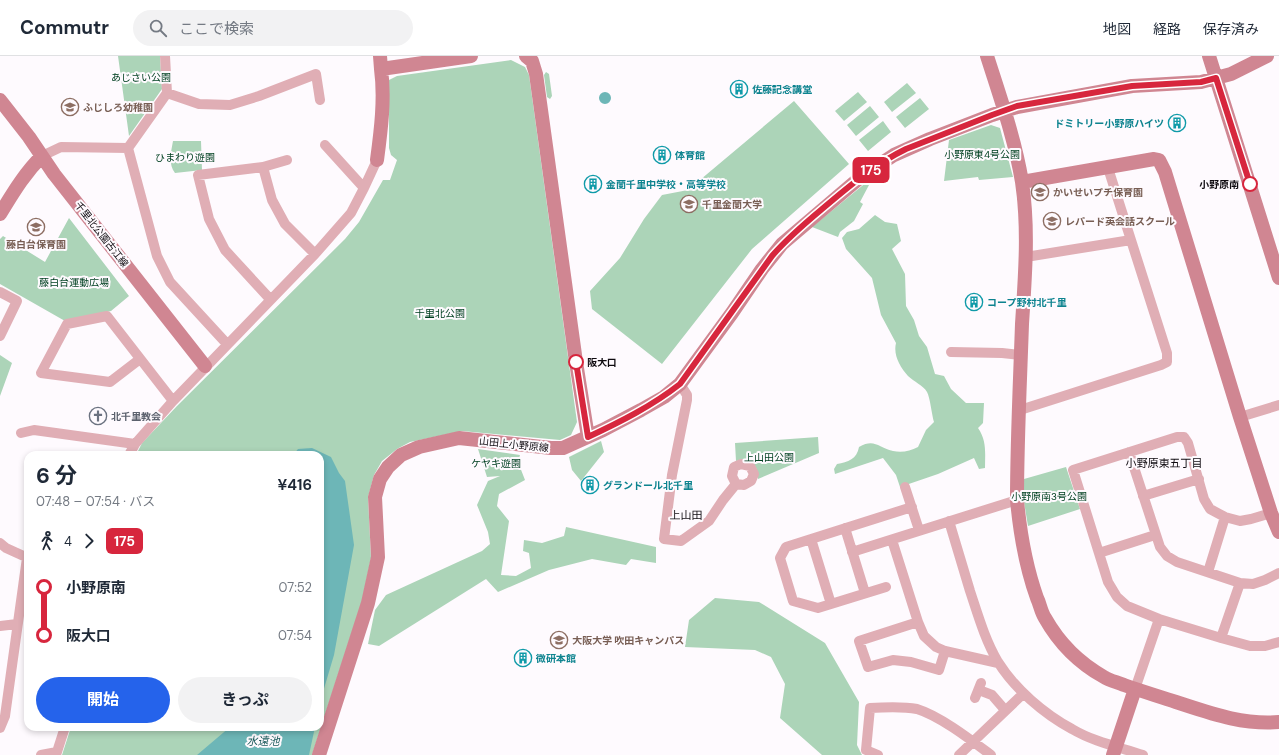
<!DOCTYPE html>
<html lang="ja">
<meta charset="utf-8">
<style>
:root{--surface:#fff;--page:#f2f2f3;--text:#1f2937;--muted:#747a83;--line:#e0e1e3;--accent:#2563eb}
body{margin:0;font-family:"DM Sans","Noto Sans JP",sans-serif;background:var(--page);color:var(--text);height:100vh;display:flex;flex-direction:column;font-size:15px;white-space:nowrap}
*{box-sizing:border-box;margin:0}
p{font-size:13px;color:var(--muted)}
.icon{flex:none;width:22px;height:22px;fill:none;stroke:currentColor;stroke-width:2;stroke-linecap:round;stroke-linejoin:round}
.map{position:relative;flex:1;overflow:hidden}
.sheet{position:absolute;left:24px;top:395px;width:300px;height:280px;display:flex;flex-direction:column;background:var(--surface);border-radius:12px;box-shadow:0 2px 6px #0003}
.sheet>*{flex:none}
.badge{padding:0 8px;border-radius:6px;font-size:14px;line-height:26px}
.map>.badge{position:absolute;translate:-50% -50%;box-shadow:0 0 0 2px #fff}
.legs{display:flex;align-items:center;gap:6px;height:44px;padding:0 12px;font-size:13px}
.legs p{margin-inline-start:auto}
.overview{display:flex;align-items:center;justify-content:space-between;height:68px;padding:0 12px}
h1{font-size:22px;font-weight:700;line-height:30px}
.button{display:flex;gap:8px;margin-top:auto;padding:8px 12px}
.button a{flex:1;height:46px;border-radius:24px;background:var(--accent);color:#fff;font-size:16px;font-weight:700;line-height:46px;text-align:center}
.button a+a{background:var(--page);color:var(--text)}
ul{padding:0 12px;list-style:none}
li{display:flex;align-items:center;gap:14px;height:48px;font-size:15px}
li i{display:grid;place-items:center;width:6px;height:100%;margin:0 5px;background:currentColor}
li i::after{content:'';width:10px;height:10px;margin:-5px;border:3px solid;border-radius:50%;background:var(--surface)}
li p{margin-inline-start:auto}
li:first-child i{background:linear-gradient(#0000 50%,currentColor 0)}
li:last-child i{background:linear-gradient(currentColor 50%,#0000 0)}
header{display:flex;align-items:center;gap:24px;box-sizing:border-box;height:56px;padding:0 20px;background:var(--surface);border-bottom:1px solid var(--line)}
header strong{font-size:19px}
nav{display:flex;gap:22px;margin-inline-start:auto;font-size:14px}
.search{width:280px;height:36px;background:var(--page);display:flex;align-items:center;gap:10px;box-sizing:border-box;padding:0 14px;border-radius:22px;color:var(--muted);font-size:15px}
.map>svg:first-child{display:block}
.green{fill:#acd4b8}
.water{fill:#6db6b7}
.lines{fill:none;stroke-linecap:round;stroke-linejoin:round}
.street{stroke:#e0aeb5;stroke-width:10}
.secondary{stroke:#d08692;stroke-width:14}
.line-1-casing{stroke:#fff;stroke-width:9}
.line-1{stroke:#d7263d;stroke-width:6}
.stop-1-dot{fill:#fff;stroke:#d7263d;stroke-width:2}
.labels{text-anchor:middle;stroke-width:4;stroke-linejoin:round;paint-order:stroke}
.park-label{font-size:10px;fill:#004021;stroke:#fefafe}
.culture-label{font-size:10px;font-weight:bold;fill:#0d838f;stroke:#fefafe;text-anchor:start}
.education-label{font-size:10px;font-weight:bold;fill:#785e54;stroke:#fefafe;text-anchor:start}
.stop-label{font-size:10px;font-weight:bold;fill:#0e0a0f;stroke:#fefafe;text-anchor:end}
.street-label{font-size:10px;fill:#0e0a0f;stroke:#fefafe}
.worship-label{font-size:10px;font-weight:bold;fill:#5b616d;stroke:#fefafe;text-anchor:start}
.neighbourhood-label{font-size:11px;fill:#0e0a0f;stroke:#fefafe}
.water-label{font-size:11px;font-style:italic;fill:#19595a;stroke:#fefafe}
</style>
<header>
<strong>Commutr</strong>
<div class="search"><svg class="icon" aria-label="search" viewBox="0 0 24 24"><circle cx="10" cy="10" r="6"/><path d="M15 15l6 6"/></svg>ここで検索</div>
<nav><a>地図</a><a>経路</a><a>保存済み</a></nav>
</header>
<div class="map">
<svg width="1279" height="699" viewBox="0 0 1279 699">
<rect width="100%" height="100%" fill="#fefafe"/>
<path class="green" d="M118,0H160L162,33L129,80Z
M511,4L525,11L529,19L577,366L571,379L560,384L462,375L410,386L397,393L382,405L374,419L368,441L371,502L362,545L312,699H62L71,671H320V399H136L142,387L177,350L345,183L359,166L383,124H390L397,104L391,99L389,92V24L397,20Z
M546,16L549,18L552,40L550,43L547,41L544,19Z
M907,27L916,37L892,56L884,46Z
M858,36L867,46L844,65L835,55Z
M920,42L929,53L905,72L896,61Z
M794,45L849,108L752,193L662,308L592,253L590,235L620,202L644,163L662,139L688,134Z
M870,50L879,61L856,80L847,69Z
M883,65L891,76L868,95L859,84Z
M991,69L1000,72L1013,121L979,124L978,121L944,125L949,84Z
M173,85H201L202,114L175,117C168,108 171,96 173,85Z
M868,125L869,129L860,146L863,148L854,165L840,176L838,181L812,171Z
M875,159L885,166L897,168L901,185L892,193L905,218L906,250L914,264L919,280L927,291L935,318L944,320L951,333L966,347H984L983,367L978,372C987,385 985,397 985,412L979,413L974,402L938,418L900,431L896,419L883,402L835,418L834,413L837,408C848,406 857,403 859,391C875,382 878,392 893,395C902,397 910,395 918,391L926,374L934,366C932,360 930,341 927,336C923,329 914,326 908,320C900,311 893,299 896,287L881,259L872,222L846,193L842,182L847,176L859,173Z
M69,162L129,240L111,255L65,265L0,228V183L3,180L45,206Z
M0,299L12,307L0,340Z
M818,381L819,397L758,423C758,411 755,409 745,403L736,405L735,387Z
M601,385L604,396L581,425L572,414L569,401Z
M478,393L520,399L518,406L525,424L499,438L497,450L509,465L501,519L516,520L531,512L529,497L523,495L524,484L542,487L564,480L566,471L656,491V507L631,503L626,509L592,503L549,514L498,536L486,523L379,590L368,588L375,554L386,539L482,495L490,488L488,476L477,449L488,425L500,420L487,421Z
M1066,411L1080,453L1028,470L1024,446V423Z
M715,542L759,546L825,587L859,646L857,689L862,699H822L780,662L785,628L771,601L755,594L685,591L689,564Z"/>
<path class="water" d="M599 42a6 6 0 1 1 12 0a6 6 0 1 1-12 0Z
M312,392L331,401L339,417L345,425L354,489L334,599L320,646V399H293L298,393Z
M230,671H315L309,699H197Z"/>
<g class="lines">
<path class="street" d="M165,0L167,37
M325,89L364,132
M42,100L61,91L128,92
M263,111L287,104
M1026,198L1032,200L1131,184
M0,236L17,245L0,280
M270,243L225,194L209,163L198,119L263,111L272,144L285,168L315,198
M227,288L170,226L157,200L128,92L167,37L199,48L230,49L259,40L316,18L320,44
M951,296L1002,297L1021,299
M140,303L110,326L41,317L67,268L107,260L173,345
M680,328L687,339V344L672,419L664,483L681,485L709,465L723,444L736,428
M1020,354L1161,309L1167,306V297L1108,112
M1240,361L1279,349
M21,377L34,374L135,388
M1129,396L1160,491L1167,500L1177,506L1240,527
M129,399L135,388L173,345L315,198L351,157L364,132L377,104
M741,408L750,410L754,418L751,425L744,429L736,428L732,420L734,411Z
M905,431L919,474
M1143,440L1199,423
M1271,457L1251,463L1240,465L1225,461L1210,453L1204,443L1188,387L1184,381H1177L1073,414L1108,526L1117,541L1127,550L1159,563L1221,582L1250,590H1265L1279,586
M949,465C956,489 963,512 970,535C978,559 985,584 998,606C1015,633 1044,658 1072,673C1094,686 1119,691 1143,699
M845,472L865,537
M811,483L831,548
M892,484L918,566L924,580L936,591L945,595L998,607
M0,487L6,492L28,502
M852,496L1017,444
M1099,497L1155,479
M1208,516L1225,461
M886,531L818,552L793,545L780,502L786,491L912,451
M918,566L859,585L868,611L893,604L911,606L939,614L945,595
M0,570L17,568
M1221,582L1240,527L1253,528L1265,524L1279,517
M1135,633L1159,563
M979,634L992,639L1005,654
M975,642L981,627
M0,672L5,660L27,502
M41,699L57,696
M56,699L65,671
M878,699L866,694L870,652C885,651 902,650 917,653C940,660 971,684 991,699
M959,699L1023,638"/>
<path class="secondary" d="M380,0L381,13L471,0
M526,0L532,5L536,18L576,306L588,381
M987,0C1000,41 1015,83 1022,126C1029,173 1025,221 1022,268C1020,327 1017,386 1017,444C1020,477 1026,511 1037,542C1040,548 1041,556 1045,562C1059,587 1079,607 1104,621C1110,625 1117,626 1124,629C1141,635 1158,640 1176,646C1210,657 1242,669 1279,666
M1209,0L1279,222
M0,44L29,81L54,118L205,310
M377,104C381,74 385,42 381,13
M1022,126L1154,103L1159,104L1165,116L1240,361L1271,457L1279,476
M0,158C13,137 24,118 42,100
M319,699L368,547L378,501L375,441L380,423L388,411L401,399L419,391L459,382L551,392H563L603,374L641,354L664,341L680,328L732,257L762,213L782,188L862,120L894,99L930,83L992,59L1017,51L1132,30L1201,26L1231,18L1267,0
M1113,699L1135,633"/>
</g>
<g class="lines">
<defs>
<path id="line-1" d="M576,306L588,381C620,366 652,350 680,328L772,200C789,180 809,164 828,148C853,127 877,107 906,93L992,59L1017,50L1132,30L1201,26L1216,22L1250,128"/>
</defs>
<use href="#line-1" class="line-1-casing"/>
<use href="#line-1" class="line-1"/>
</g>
<defs>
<symbol id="building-ring" viewBox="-11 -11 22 22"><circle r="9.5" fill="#fefafe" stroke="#0f9aa8" stroke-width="1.5"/><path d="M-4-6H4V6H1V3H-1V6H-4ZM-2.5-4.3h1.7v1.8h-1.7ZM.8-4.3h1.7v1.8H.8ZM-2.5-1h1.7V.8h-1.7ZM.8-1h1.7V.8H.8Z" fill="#0f9aa8"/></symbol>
<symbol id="school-ring" viewBox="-11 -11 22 22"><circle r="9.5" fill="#fefafe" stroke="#8d6e63" stroke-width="1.5"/><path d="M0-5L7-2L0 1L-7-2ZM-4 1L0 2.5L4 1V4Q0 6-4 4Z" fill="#8d6e63"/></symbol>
<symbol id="university-ring" viewBox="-11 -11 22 22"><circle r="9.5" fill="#fefafe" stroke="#8d6e63" stroke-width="1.5"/><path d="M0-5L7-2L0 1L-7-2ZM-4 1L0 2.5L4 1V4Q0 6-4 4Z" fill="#8d6e63"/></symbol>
<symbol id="church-ring" viewBox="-11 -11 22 22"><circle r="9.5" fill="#fefafe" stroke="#6b7280" stroke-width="1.5"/><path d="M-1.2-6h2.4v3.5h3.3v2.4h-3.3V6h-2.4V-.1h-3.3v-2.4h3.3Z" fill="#6b7280"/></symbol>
</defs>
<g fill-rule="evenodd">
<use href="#building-ring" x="729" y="23" width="20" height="20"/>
<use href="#school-ring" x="60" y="41" width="20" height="20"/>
<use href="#building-ring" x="1167" y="57" width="20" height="20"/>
<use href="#building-ring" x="652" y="89" width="20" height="20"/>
<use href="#building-ring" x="583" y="118" width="20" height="20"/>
<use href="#school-ring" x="1030" y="126" width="20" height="20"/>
<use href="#university-ring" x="679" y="138" width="20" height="20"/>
<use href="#school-ring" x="1042" y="155" width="20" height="20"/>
<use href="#school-ring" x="26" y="161" width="20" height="20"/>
<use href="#building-ring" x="964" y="236" width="20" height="20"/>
<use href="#church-ring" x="88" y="350" width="20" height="20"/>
<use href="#building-ring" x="580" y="419" width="20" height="20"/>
<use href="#university-ring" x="549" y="574" width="20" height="20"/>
<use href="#building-ring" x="513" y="592" width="20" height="20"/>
</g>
<g class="stop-1-dot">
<circle cx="1250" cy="128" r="7"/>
<circle cx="576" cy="306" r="7"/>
</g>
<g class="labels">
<g class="park-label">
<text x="141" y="25">あじさい公園</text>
<text x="982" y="102">小野原東4号公園</text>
<text x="185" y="105">ひまわり遊園</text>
<text x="74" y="230">藤白台運動広場</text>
<text x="440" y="261">千里北公園</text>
<text x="769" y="405">上山田公園</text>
<text x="496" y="411">ケヤキ遊園</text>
<text x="1049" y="444">小野原南3号公園</text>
</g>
<g class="culture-label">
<text x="752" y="37">佐藤記念講堂</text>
<text x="1164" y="71" text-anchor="end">ドミトリー小野原ハイツ</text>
<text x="675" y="103">体育館</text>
<text x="606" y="132">金蘭千里中学校・高等学校</text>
<text x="987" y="250">コープ野村北千里</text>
<text x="603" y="433">グランドール北千里</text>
<text x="536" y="606">微研本館</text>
</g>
<g class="education-label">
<text x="83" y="55">ふじしろ幼稚園</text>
<text x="1053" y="140">かいせいプチ保育園</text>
<text x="702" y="152">千里金蘭大学</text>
<text x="1065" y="169">レパード英会話スクール</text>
<text x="36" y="192" text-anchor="middle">藤白台保育園</text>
<text x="572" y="588">大阪大学 吹田キャンパス</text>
</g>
<g class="stop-label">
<text x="1239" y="132">小野原南</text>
<text x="587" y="310" text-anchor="start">阪大口</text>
</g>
<g class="street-label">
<text transform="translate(102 178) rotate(52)" y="4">千里北公園古江線</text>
<text transform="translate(514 388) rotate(6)" y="4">山田上小野原線</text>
</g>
<g class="worship-label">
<text x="111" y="364">北千里教会</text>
</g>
<g class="neighbourhood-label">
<text x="1164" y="411">小野原東五丁目</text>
<text x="686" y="463">上山田</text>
</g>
<g class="water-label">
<text x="263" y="689">水遠池</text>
</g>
</g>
</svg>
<b class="badge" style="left:871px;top:114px;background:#d7263d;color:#fff">175</b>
<section class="sheet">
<div class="overview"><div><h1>6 分</h1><p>07:48 – 07:54 · バス</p></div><b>¥416</b></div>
<div class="legs"><svg class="icon" aria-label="walk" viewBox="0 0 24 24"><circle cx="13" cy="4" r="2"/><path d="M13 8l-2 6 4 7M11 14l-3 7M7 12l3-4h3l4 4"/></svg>4<svg class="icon" aria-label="forward" viewBox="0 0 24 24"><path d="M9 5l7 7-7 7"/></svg><b class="badge" style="background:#d7263d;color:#fff">175</b></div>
<ul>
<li><i style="color:#d7263d"></i><b>小野原南</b><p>07:52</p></li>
<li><i style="color:#d7263d"></i><b>阪大口</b><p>07:54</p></li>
</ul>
<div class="button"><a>開始</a><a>きっぷ</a></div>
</section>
</div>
